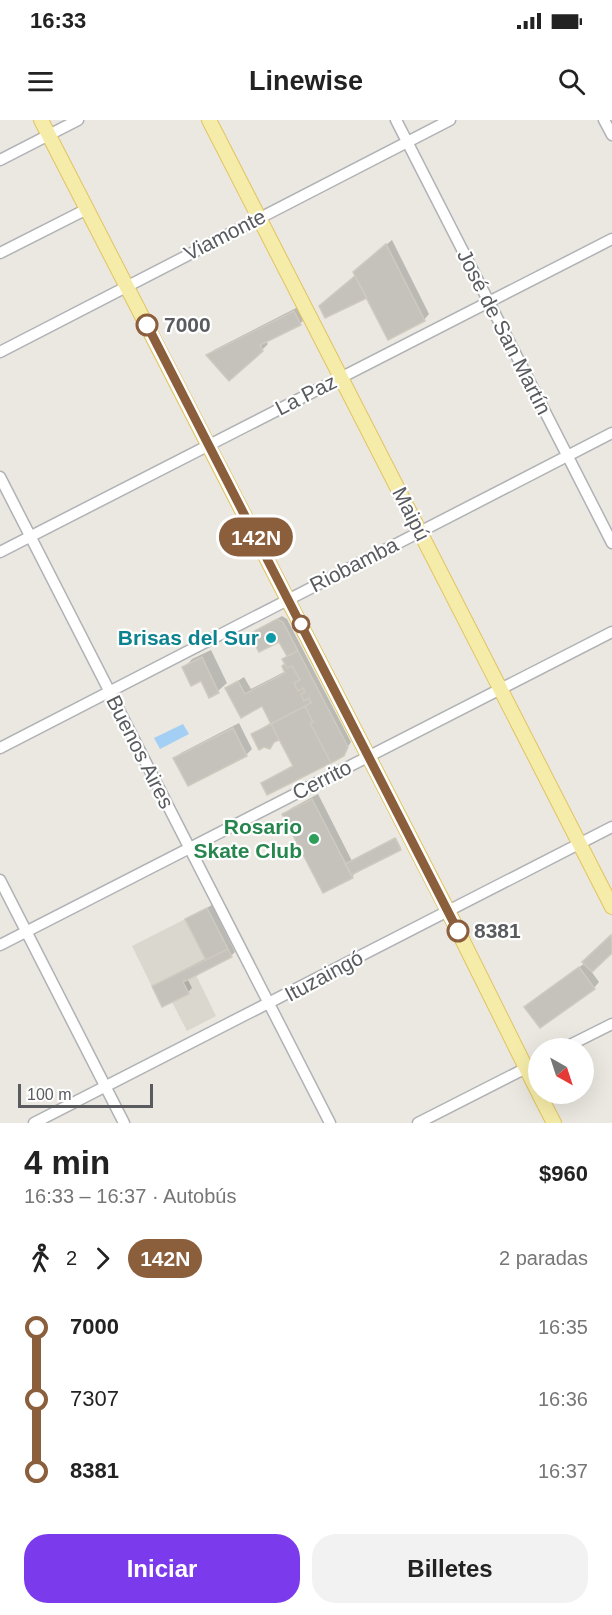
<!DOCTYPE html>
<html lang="es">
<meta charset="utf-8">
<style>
:root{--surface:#fff;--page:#f2f2f2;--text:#222;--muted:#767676;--accent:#7c3aed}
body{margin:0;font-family:Arial,sans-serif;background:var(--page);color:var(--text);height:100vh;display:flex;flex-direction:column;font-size:22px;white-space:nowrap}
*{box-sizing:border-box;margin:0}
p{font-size:20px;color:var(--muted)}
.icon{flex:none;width:33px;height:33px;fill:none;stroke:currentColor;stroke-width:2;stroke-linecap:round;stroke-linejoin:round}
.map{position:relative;height:1003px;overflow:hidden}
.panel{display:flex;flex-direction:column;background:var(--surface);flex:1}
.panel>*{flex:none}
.badge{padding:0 12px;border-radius:20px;font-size:21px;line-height:39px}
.needle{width:39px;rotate:141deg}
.buttons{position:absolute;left:528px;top:918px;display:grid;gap:12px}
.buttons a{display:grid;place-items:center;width:66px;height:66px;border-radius:50%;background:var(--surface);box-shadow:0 6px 24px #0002;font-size:30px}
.scale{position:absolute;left:18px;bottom:15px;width:135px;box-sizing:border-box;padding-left:6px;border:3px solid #595b5f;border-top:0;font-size:16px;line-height:21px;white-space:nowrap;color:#595b5f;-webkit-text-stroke:4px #fff;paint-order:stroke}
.map>.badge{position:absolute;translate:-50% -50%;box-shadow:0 0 0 3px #fff}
.legs{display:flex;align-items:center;gap:9px;height:66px;padding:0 24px;font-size:20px}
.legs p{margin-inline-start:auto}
.headline{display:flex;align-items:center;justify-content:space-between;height:102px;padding:0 24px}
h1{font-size:33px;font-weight:700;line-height:45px}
.cta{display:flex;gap:12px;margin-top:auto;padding:12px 24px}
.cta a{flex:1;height:69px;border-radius:24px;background:var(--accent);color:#fff;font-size:24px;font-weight:700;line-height:69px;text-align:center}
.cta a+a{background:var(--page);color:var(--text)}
ul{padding:0 24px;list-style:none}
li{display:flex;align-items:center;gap:21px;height:72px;font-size:22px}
li i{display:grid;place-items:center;width:9px;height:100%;margin:0 8px;background:currentColor}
li i::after{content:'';width:15px;height:15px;margin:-8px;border:4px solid;border-radius:50%;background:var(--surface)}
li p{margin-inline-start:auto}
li:first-child i{background:linear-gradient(#0000 50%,currentColor 0)}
li:last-child i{background:linear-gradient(currentColor 50%,#0000 0)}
.status{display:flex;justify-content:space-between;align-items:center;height:42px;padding:0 30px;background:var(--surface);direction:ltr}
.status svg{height:16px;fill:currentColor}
header{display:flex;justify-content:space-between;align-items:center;height:78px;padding:0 24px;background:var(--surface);font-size:27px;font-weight:700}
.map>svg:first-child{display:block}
.education{fill:#dad7ce}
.water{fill:#a4cff5}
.shadow{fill:#0003}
.building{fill:#c5c2bc;stroke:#cecabf;stroke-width:1.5}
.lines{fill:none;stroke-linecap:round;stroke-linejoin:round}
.minor-casing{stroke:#b0b2b6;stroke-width:13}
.major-casing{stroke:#e2c361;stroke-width:16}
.minor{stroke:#fff;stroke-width:10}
.major{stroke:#f6eca9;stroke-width:14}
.line-1-casing{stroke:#fff;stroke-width:14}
.line-1{stroke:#8b5e3c;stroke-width:9}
.stop-1-dot{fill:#fff;stroke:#8b5e3c;stroke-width:3}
.culture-dot{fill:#0f9aa8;stroke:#fff;stroke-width:2}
.leisure-dot{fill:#2e9e5b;stroke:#fff;stroke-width:2}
.labels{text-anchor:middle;stroke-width:4.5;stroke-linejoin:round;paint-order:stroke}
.street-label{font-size:21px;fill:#595b5f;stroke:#fff}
.stop-label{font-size:21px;font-weight:bold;fill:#595b5f;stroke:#fff;text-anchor:start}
.culture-label{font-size:21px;font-weight:bold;fill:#0d838f;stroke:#fff;text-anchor:end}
.leisure-label{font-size:21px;font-weight:bold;fill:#27864d;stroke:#fff;text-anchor:end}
</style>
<div class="status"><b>16:33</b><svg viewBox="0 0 49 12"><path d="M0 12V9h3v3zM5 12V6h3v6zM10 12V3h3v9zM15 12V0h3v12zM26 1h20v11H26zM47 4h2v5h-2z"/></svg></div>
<header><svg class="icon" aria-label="menu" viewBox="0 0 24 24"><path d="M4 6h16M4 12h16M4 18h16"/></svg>Linewise<svg class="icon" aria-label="search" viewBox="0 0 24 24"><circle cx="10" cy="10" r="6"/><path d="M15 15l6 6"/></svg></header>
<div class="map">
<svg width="612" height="1003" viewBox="0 0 612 1003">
<rect width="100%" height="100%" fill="#eae8e0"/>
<path class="education" d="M207,788L232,837L196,855L216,896L187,911L172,882L162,887L132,826Z"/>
<path class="water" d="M183,604L189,614L160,629L154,618Z"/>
<path class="shadow" d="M392,120L429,194L424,200L367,175L325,182L357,156L361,146Z
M300,186L305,198L300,204L266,221L268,224L262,230L208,235L214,230Z
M282,496L287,499L351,622L343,634L263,663L294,645L280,618L269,627L253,614L272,602L262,584L227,568L244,557L251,569L286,551L284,539L288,535L280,520L251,514Z
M211,530L227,563L218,571L210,576L202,559L184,548L192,539Z
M239,603L252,629L246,635L175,639L181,633Z
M318,674L352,741L396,718L401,728L357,751L352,757L284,695L290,689Z
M212,785L235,832L231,836L187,858L192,868L188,872L154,867L158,863L207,838L187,799Z
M612,816V831L591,851L599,862L594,868L532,881L585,843Z"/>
<path class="building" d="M386,124L425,201L388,220L353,152Z
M355,156L367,178L325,198L319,186Z
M294,191L301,205L260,225L263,231L229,261L206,235Z
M277,499L283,502L298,531L287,536L279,522L259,532L249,514Z
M298,531L348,627L344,636L331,643L310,603L313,602L305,586L311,583L309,578L304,581L301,574L305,572L303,568L298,571L294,563L300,560L292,546L287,548L282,539Z
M202,537L219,573L209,578L201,561L191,566L182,547Z
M285,544L287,548L292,546L300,560L294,563L298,571L303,568L305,572L301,574L304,581L309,578L311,583L271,604L262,586L241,598L225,568L238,561L245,574L285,553L282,546Z
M305,586L313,602L310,603L331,643L267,675L261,663L293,646L271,604Z
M271,604L279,620L274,622L270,629L264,627L259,630L251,614Z
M233,608L247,636L188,666L173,638Z
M312,679L353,758L323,773L282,694Z
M395,718L401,730L351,755L345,744Z
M207,788L228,829L206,840L185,799Z
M611,815L612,833L592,852L582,842Z
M228,829L232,837L183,862L189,874L162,887L152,866Z
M579,847L595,869L540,908L524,887Z"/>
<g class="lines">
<defs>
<path id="minor" d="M396,0L612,423
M604,0L612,15
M0,40L78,0
M0,133L87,89
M0,232L450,0
M0,357L330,1003
M0,432L612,119
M0,628L612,313
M0,760L124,1003
M0,825L612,512
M564,928L612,904
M34,1003L612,707
M418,1003L538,942"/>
<path id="major" d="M41,0L448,791L538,972
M209,0L612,787
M539,974L554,1003"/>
</defs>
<use href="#minor" class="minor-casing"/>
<use href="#major" class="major-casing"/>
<use href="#minor" class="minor"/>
<use href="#major" class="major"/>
</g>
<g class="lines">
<defs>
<path id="line-1" d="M147,205L458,811"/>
</defs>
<use href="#line-1" class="line-1-casing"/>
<use href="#line-1" class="line-1"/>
</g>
<g class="stop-1-dot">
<circle cx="147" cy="205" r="10"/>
<circle cx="301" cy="504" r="8"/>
<circle cx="458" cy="811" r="10"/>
</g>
<circle class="culture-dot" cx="271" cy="518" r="6"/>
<circle class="leisure-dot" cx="314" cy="719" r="6"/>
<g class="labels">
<g class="street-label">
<text transform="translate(225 115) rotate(-27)" y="7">Viamonte</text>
<text transform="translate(504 212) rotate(63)" y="7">José de San Martín</text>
<text transform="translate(306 275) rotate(-27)" y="7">La Paz</text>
<text transform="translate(411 394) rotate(63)" y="7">Maipú</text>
<text transform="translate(354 445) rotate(-27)" y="7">Riobamba</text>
<text transform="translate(140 632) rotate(63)" y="7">Buenos Aires</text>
<text transform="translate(322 660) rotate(-27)" y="7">Cerrito</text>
<text transform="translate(324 856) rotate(-28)" y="7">Ituzaingó</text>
</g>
<g class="stop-label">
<text x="164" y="212">7000</text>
<text x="474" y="818">8381</text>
</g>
<g class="culture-label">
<text x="259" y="525">Brisas del Sur</text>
</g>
<g class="leisure-label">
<text x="302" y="714">Rosario<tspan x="302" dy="24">Skate Club</tspan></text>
</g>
</g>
</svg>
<div class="buttons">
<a><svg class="needle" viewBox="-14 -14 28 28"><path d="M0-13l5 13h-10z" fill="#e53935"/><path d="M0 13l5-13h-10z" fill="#767676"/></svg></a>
</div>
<div class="scale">100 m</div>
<b class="badge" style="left:256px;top:417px;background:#8b5e3c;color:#fff">142N</b>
</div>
<section class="panel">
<div class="headline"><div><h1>4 min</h1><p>16:33 – 16:37 · Autobús</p></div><b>$960</b></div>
<div class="legs"><svg class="icon" aria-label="walk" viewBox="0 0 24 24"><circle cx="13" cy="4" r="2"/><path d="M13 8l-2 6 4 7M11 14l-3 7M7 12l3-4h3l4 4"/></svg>2<svg class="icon" aria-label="forward" viewBox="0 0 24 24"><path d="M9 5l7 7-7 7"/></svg><b class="badge" style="background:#8b5e3c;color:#fff">142N</b><p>2 paradas</p></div>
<ul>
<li><i style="color:#8b5e3c"></i><b>7000</b><p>16:35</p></li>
<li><i style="color:#8b5e3c"></i><span>7307</span><p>16:36</p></li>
<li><i style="color:#8b5e3c"></i><b>8381</b><p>16:37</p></li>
</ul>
<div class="cta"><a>Iniciar</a><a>Billetes</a></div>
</section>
